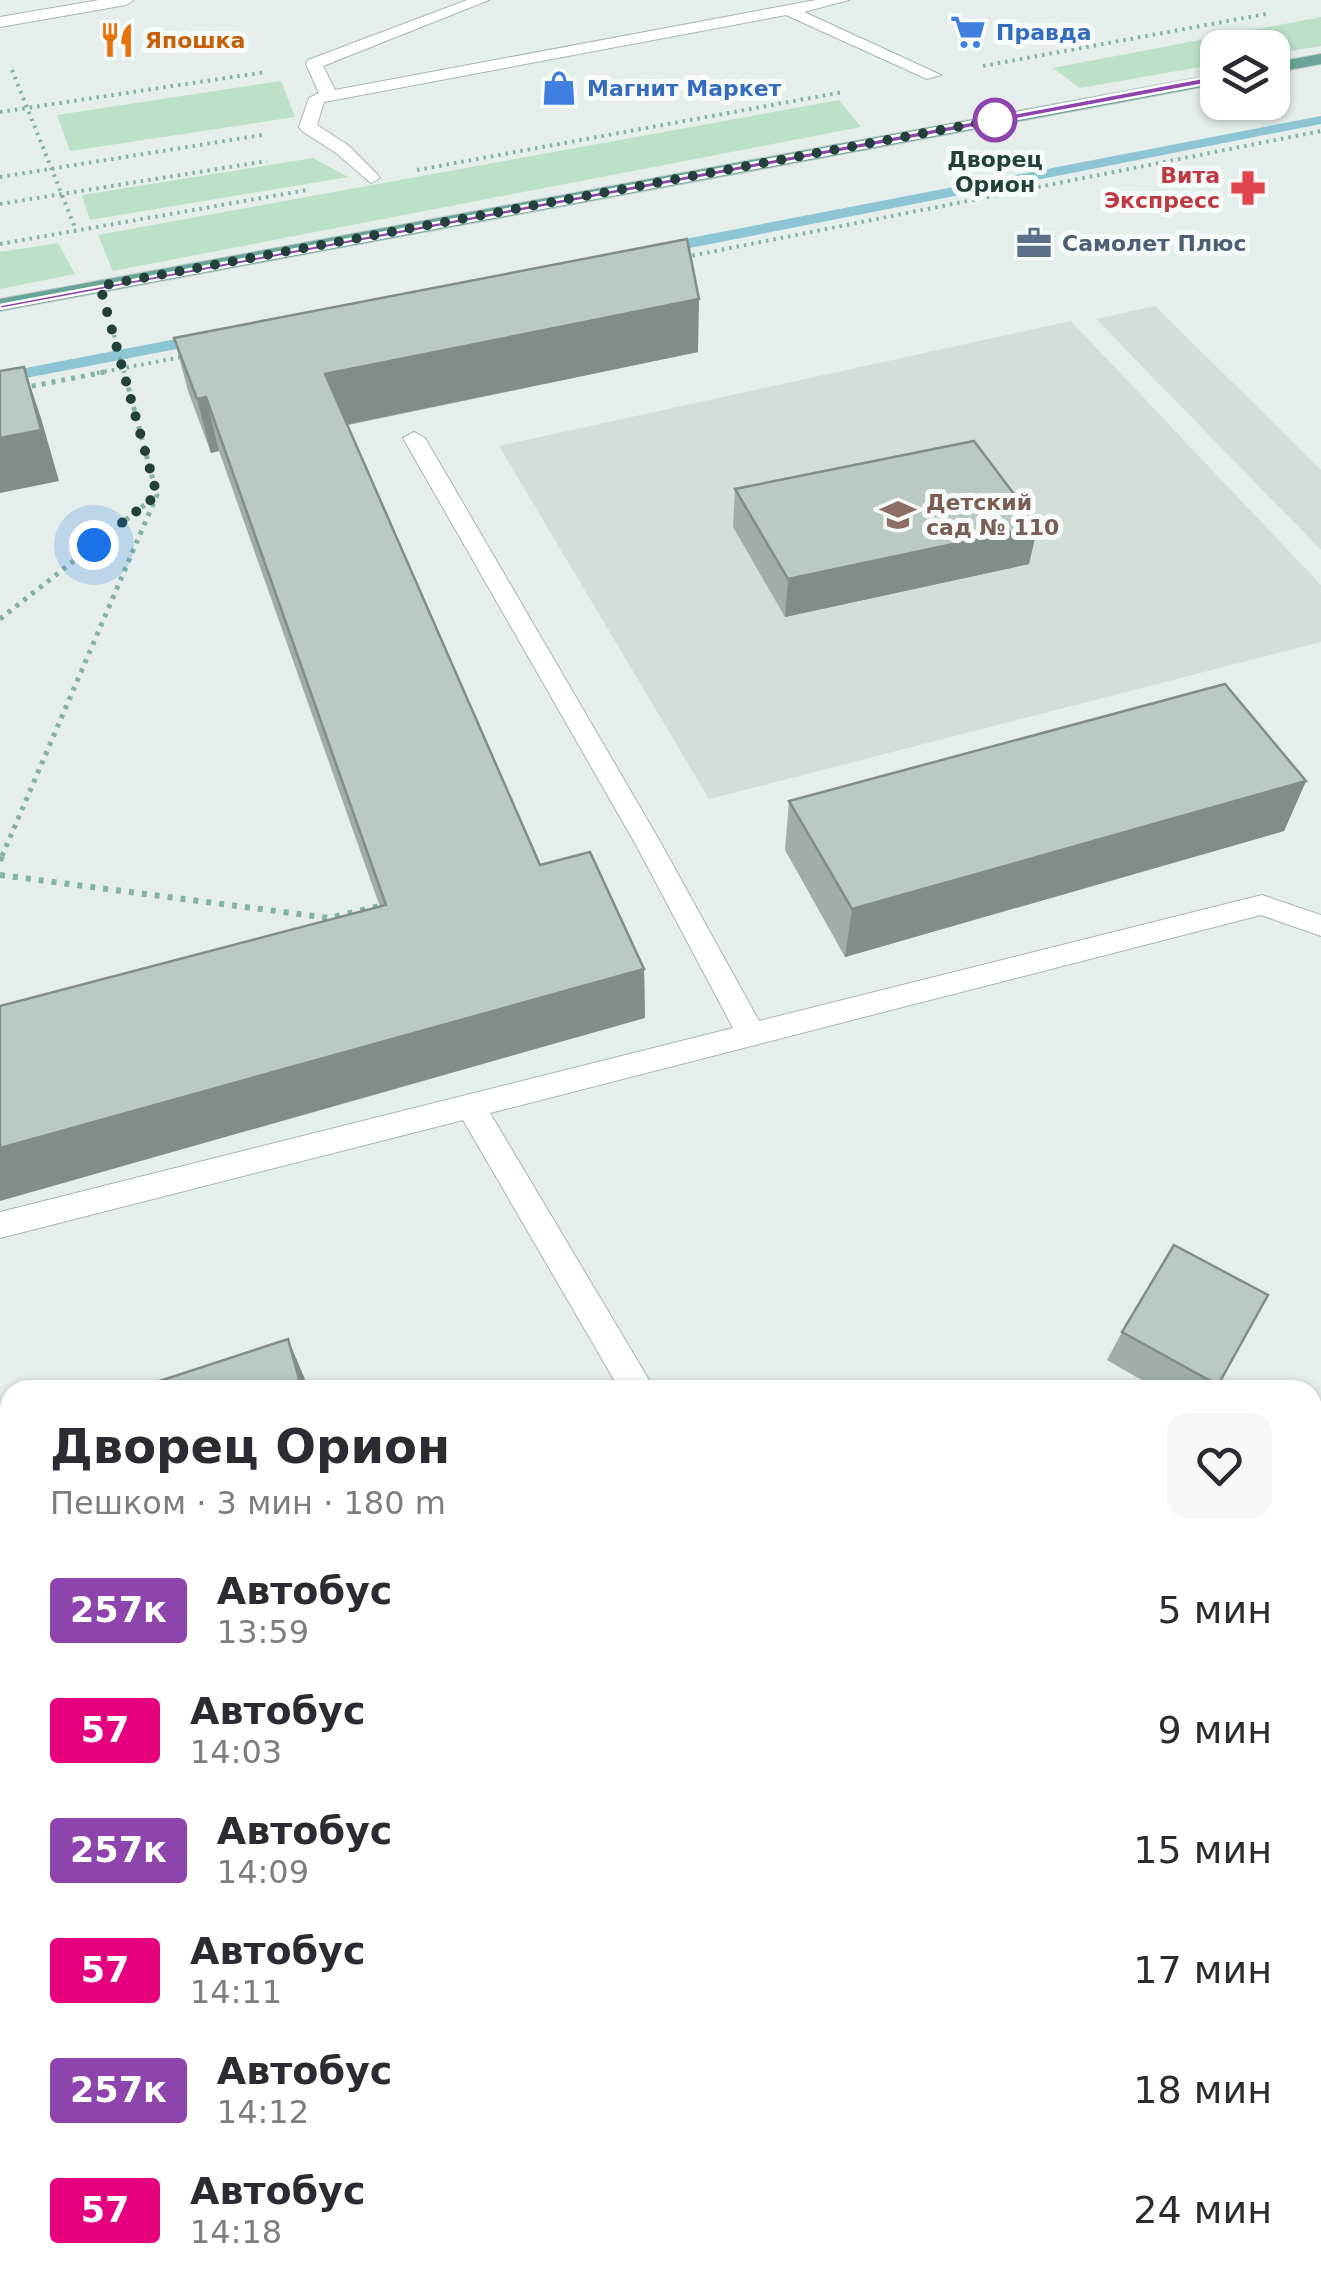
<!DOCTYPE html>
<html lang="ru">
<meta charset="utf-8">
<style>
:root{--surface:#fff;--page:#f7f7f7;--text:#2b2b33;--muted:#7c7c81}
body{margin:0;font-family:"DejaVu Sans",sans-serif;background:var(--page);color:var(--text);height:100vh;display:flex;flex-direction:column;font-size:38px;white-space:nowrap}
*{box-sizing:border-box;margin:0}
p{font-size:32px;color:var(--muted)}
.icon{flex:none;width:55px;height:55px;fill:none;stroke:currentColor;stroke-width:2;stroke-linecap:round;stroke-linejoin:round}
.map{position:relative;flex:1;overflow:hidden}
.details{position:absolute;left:0px;top:1380px;width:1322px;height:910px;display:flex;flex-direction:column;background:var(--surface);border-radius:30px 30px 0 0;box-shadow:0 2px 8px #0004}
.details>*{flex:none}
.badge{padding:0 20px;border-radius:8px;font-size:35px;line-height:65px}
.buttons{position:absolute;left:1200px;top:30px;display:grid;gap:20px}
.buttons a{display:grid;place-items:center;width:90px;height:90px;border-radius:20px;background:var(--surface);box-shadow:0 2px 8px #0004;font-size:50px}
.you{position:absolute;width:50px;height:50px;margin:-25px;border:8px solid #fff;border-radius:50%;background:#1a73e8;box-shadow:0 0 0 15px #1a73e833}
.map>.badge{position:absolute;translate:-50% -50%;box-shadow:0 0 0 5px #fff}
.round{display:grid;place-items:center;flex:none;width:105px;height:105px;border-radius:20px;background:var(--page)}
.head{display:flex;align-items:center;justify-content:space-between;height:170px;padding:0 50px}
h1{font-size:48px;font-weight:800;line-height:75px}
ul{padding:0;list-style:none}
li{display:flex;align-items:center;gap:30px;height:120px;padding:0 50px}
li div{flex:1}
li b{display:block;font-size:38px}
li em{font-style:normal}
li .badge{min-width:110px;font-weight:700;text-align:center}
.map>svg:first-child{display:block}
.built{fill:#d3ded9}
.green{fill:#bde0c8}
.lines{fill:none;stroke-linecap:round;stroke-linejoin:round}
.stream{fill:#8cc6d4;fill-rule:evenodd}
.minor-casing{stroke:#a7b7b2;stroke-width:2}
.major-casing{stroke:#c1cac8;stroke-width:2}
.path-far3{stroke:#84b3a6;stroke-width:4;stroke-dasharray:2.5 5;stroke-linecap:butt}
.path-far2{stroke:#84b3a6;stroke-width:5;stroke-dasharray:4 6;stroke-linecap:butt}
.path-far1{stroke:#84b3a6;stroke-width:6;stroke-dasharray:5 8;stroke-linecap:butt}
.path{stroke:#84b3a6;stroke-width:8;stroke-dasharray:6 10;stroke-linecap:butt}
.minor{fill:#fff;fill-rule:evenodd}
.major{fill:#68a598;fill-rule:evenodd}
.wall{fill:#a0ada9}
.shaded-wall{fill:#828d89}
.building{fill:#bac9c4;stroke:#828d89;stroke-width:2.5}
.line{fill:#8e44ad;stroke:#fff;stroke-width:2.5}
.walk{stroke:#23413a;stroke-width:10;stroke-dasharray:0 18}
.stop-dot{fill:#fff;stroke:#8e44ad;stroke-width:5}
.labels{text-anchor:middle;stroke-width:10;stroke-linejoin:round;paint-order:stroke}
.far-shop-label{font-size:22px;font-weight:bold;fill:#366cbe;stroke:#f6faf8;text-anchor:start}
.far-food-label{font-size:22px;font-weight:bold;fill:#c56008;stroke:#f6faf8;text-anchor:start}
.far-stop-label{font-size:22px;font-weight:bold;fill:#23413a;stroke:#f6faf8}
.far-health-label{font-size:22px;font-weight:bold;fill:#be3a42;stroke:#f6faf8;text-anchor:end}
.far-service-label{font-size:22px;font-weight:bold;fill:#4e5e75;stroke:#f6faf8;text-anchor:start}
.far-education-label{font-size:22px;font-weight:bold;fill:#785e54;stroke:#f6faf8;text-anchor:start}
</style>
<div class="map">
<svg width="1321" height="2290" viewBox="0 0 1321 2290">
<rect width="100%" height="100%" fill="#e5eeea"/>
<path class="built" d="M1155,306L1321,470V550L1096,319Z
M1071,321L1321,585V642L709,799L499,446Z"/>
<path class="green" d="M1321,17V46L1273,54L1272,48H1218L1217,64L1080,88L1053,68Z
M281,81L295,117L70,151L57,115Z
M839,100L861,127L113,271L98,235Z
M313,158L348,177L90,220L82,195Z
M58,243L75,274L0,289V252Z
M585,2280H764L759,2290H561Z"/>
<g class="lines">
<path class="stream" d="M1321,116V124L654,255L646,250L654,245Z
M207,333L215,338L213,342L0,383V373Z"/>
<defs>
<path id="minor" d="M99,0H134L126,5L0,27V17Z
M467,0H489L323,66L335,90L816,0H849L804,12L941,75L927,79L786,15L324,102L317,125L348,145L377,174L380,178L371,183L336,153L302,131L299,127L309,98L319,93L306,64L308,60Z
M414,432L425,438L658,838L759,1021L1262,895L1321,915V936L1261,915L490,1113L655,1390H620L463,1120L0,1238V1212L733,1028L636,845L403,438Z
M1321,1440V1486L1312,1489V1443Z
M871,2280H916L912,2290H867Z"/>
<path id="major" d="M1321,54V64L1272,73V63Z
M1218,74V84L0,311V299Z"/>
</defs>
<use href="#minor" class="minor-casing"/>
<use href="#major" class="major-casing"/>
<path class="path-far3" d="M983,66L1266,14
M12,70L76,230
M0,112L266,72
M417,170L843,92
M0,177L262,135
M0,204L267,161
M0,244L307,190
M685,257L1321,131
M114,335L124,373
M97,373L187,356"/>
<path class="path-far2" d="M22,388L110,371
M0,619L156,496
M2,856L157,495L124,371"/>
<path class="path-far1" d="M0,861L3,853
M0,875L329,918L384,905"/>
<path class="path" d="M1276,2280L1288,2290"/>
<use href="#minor" class="minor"/>
<use href="#major" class="major"/>
</g>
<path class="wall" d="M174,338L698,352L348,425L540,865L644,969L645,1018L380,907L219,451L211,453L188,391Z
M735,489L1029,564L785,617L733,527Z
M1306,781L1284,831L845,957L785,850L789,801Z
M1268,1295L1215,1390H1159L1107,1360L1122,1332Z
M1321,1676V2159L1312,2152V1693Z
M1037,2280H1156L1169,2290H1032Z"/>
<path class="shaded-wall" d="M699,299L698,352L335,427L325,374Z
M24,367L41,418L59,481L0,493V438Z
M206,397L219,451L211,453L197,399Z
M1038,526L1029,564L785,617L788,579Z
M1306,781L1284,831L845,957L852,909Z
M644,969L645,1018L0,1201V1148Z
M288,1339L307,1384L308,1390H302Z
M377,2280H389L366,2290H354Z"/>
<path class="building" d="M687,239L699,299L325,374L540,865L590,852L644,969L0,1148V1006L386,905L206,397L197,399L174,338Z
M24,367L41,430L0,438V371Z
M974,441L1038,526L788,579L735,489Z
M1225,684L1306,781L852,909L789,801Z
M1174,1245L1268,1295L1218,1385L1122,1332Z
M288,1339L302,1390H132Z
M1321,1716V2126L1312,2120V1734Z
M297,2280H377L354,2290H299Z
M1062,2280H1156L1169,2290H1056Z"/>
<path class="line" d="M1218,75L1221,81L0,309V305Z"/>
<g class="lines">
<path class="walk" d="M94,545L157,495L100,286L995,120"/>
</g>
<defs>
<symbol id="supermarket-bare" viewBox="-9 -9 18 18"><path d="M-6-5.5h2.5l.6 2H6L4.5 2H-2.5L-4.4-4H-6ZM-1.5 3.2a1.3 1.3 0 1 0 .1 0ZM3 3.2a1.3 1.3 0 1 0 .1 0Z" fill="#3f7fe0" stroke="#f6faf8" stroke-width="2.5" paint-order="stroke"/></symbol>
<symbol id="restaurant-bare" viewBox="-9 -9 18 18"><path d="M-5-6h1v4h1v-4h1v4h1v-4h1v5L-1.5 .5V6h-2V.5L-5-1ZM5-6V6H3V1.5H1.5Q1.5-4 5-6Z" fill="#e8710a" stroke="#f6faf8" stroke-width="2.5" paint-order="stroke"/></symbol>
<symbol id="shop-bare" viewBox="-9 -9 18 18"><path d="M-5-2.5h2.3a2.7 3.5 0 0 1 5.4 0H5L5.5 6h-11ZM-1.5-2.5h3a1.5 2.3 0 0 0-3 0Z" fill="#3f7fe0" stroke="#f6faf8" stroke-width="2.5" paint-order="stroke"/></symbol>
<symbol id="pharmacy-bare" viewBox="-9 -9 18 18"><path d="M-2-6h4v4h4v4h-4v4h-4v-4h-4v-4h4Z" fill="#e0444e" stroke="#f6faf8" stroke-width="2.5" paint-order="stroke"/></symbol>
<symbol id="office-bare" viewBox="-9 -9 18 18"><path d="M-6-3h4V-5.5h4V-3h4V5H-6ZM-1-4.5V-3h2v-1.5ZM-6 0V1H6V0Z" fill="#5c6f8a" stroke="#f6faf8" stroke-width="2.5" paint-order="stroke"/></symbol>
<symbol id="school-bare" viewBox="-9 -9 18 18"><path d="M0-5L7-2L0 1L-7-2ZM-4 1L0 2.5L4 1V4Q0 6-4 4Z" fill="#8d6e63" stroke="#f6faf8" stroke-width="2.5" paint-order="stroke"/></symbol>
</defs>
<g fill-rule="evenodd">
<use href="#supermarket-bare" x="943" y="7" width="50" height="50"/>
<use href="#restaurant-bare" x="92" y="15" width="50" height="50"/>
<use href="#shop-bare" x="534" y="63" width="50" height="50"/>
<use href="#pharmacy-bare" x="1223" y="163" width="50" height="50"/>
<use href="#office-bare" x="1009" y="218" width="50" height="50"/>
<use href="#school-bare" x="873" y="490" width="50" height="50"/>
</g>
<circle class="stop-dot" cx="995" cy="120" r="20"/>
<g class="labels">
<g class="far-shop-label">
<text x="996" y="40">Правда</text>
<text x="587" y="96">Магнит Маркет</text>
</g>
<g class="far-food-label">
<text x="145" y="48">Япошка</text>
</g>
<g class="far-stop-label">
<text x="995" y="167">Дворец<tspan x="995" dy="25">Орион</tspan></text>
</g>
<g class="far-health-label">
<text x="1220" y="183">Вита<tspan x="1220" dy="25">Экспресс</tspan></text>
</g>
<g class="far-service-label">
<text x="1062" y="251">Самолет Плюс</text>
</g>
<g class="far-education-label">
<text x="926" y="510">Детский<tspan x="926" dy="25">сад № 110</tspan></text>
</g>
</g>
</svg>
<div class="buttons">
<a><svg class="icon" aria-label="layers" viewBox="0 0 24 24"><path d="M12 4l9 5-9 5-9-5zM3 14l9 5 9-5"/></svg></a>
</div>
<div class="you" style="left:94px;top:545px"></div>
<section class="details">
<div class="head"><div><h1>Дворец Орион</h1><p>Пешком · 3 мин · 180 m</p></div><a class="round"><svg class="icon" aria-label="heart" viewBox="0 0 24 24"><path d="M12 20l-8-8c-3-5 5-10 8-4 3-6 11-1 8 4z"/></svg></a></div>
<ul>
<li><span class="badge" style="background:#8e44ad;color:#fff">257к</span><div><b>Автобус</b><p>13:59</p></div><em>5 мин</em></li>
<li><span class="badge" style="background:#e6007e;color:#fff">57</span><div><b>Автобус</b><p>14:03</p></div><em>9 мин</em></li>
<li><span class="badge" style="background:#8e44ad;color:#fff">257к</span><div><b>Автобус</b><p>14:09</p></div><em>15 мин</em></li>
<li><span class="badge" style="background:#e6007e;color:#fff">57</span><div><b>Автобус</b><p>14:11</p></div><em>17 мин</em></li>
<li><span class="badge" style="background:#8e44ad;color:#fff">257к</span><div><b>Автобус</b><p>14:12</p></div><em>18 мин</em></li>
<li><span class="badge" style="background:#e6007e;color:#fff">57</span><div><b>Автобус</b><p>14:18</p></div><em>24 мин</em></li>
</ul>
</section>
</div>
